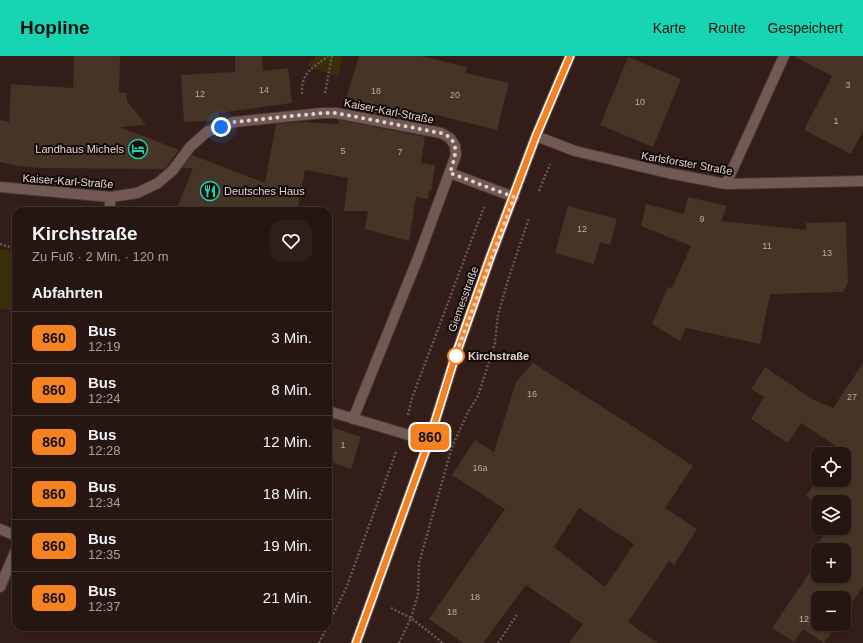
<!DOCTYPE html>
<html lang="de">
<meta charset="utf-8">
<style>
:root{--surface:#261612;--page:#2e1f1b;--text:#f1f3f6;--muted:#a49f9f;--line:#423532;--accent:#17d5b2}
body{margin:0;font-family:Helvetica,sans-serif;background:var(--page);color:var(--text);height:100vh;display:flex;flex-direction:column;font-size:15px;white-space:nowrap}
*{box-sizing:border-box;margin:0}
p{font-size:13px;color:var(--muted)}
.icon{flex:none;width:22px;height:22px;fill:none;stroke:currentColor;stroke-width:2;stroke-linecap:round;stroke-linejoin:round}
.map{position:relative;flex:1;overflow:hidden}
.sheet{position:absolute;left:12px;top:151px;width:320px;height:424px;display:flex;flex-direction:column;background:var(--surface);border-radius:12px;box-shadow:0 1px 3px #0004,0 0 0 1px var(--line)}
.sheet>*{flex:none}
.badge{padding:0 8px;border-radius:6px;font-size:14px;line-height:26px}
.tools{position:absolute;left:811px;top:391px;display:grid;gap:8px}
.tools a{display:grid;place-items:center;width:40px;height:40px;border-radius:8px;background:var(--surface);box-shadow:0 1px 3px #0004,0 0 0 1px var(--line);font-size:20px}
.you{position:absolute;width:20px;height:20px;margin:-10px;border:3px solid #fff;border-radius:50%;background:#1a73e8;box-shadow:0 0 0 6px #1a73e833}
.map>.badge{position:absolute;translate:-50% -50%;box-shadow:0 0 0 2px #fff}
h2{padding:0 20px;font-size:15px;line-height:36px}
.round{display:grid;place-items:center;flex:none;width:42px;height:42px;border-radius:12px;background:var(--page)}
.summary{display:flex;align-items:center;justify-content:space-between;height:68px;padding:0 20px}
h1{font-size:19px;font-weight:800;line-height:30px}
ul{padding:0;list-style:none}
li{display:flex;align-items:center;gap:12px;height:52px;padding:0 20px;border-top:1px solid var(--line)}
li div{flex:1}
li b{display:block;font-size:15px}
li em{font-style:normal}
li .badge{min-width:44px;font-weight:700;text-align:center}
header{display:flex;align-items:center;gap:24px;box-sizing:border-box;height:56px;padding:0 20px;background:var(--accent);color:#111}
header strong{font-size:19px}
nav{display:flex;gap:22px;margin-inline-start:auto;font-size:14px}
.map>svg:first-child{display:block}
.green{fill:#3b2f0b}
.building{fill:#463426;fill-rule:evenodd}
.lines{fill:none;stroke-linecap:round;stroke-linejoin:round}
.street-casing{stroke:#493835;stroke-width:12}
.secondary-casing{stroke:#493835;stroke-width:12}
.path{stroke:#6a5753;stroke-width:2.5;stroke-dasharray:2 2;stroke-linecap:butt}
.street{stroke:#735953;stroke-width:10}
.secondary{stroke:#996f70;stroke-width:10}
.line-casing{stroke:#fff;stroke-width:9}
.line{stroke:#f58220;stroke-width:6}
.walk{stroke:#e2d3cf;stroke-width:4;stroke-dasharray:0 7.2}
.stop-dot{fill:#fff;stroke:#f58220;stroke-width:2}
.labels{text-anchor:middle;stroke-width:4;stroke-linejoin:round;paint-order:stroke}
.number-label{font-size:9px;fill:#bbaba5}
.street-label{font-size:11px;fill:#e2d3cf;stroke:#130a08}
.poi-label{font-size:11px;fill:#e2d3cf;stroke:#130a08;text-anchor:end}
.stop-label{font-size:11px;font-weight:bold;fill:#e2d3cf;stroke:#130a08;text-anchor:start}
</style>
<header>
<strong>Hopline</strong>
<nav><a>Karte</a><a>Route</a><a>Gespeichert</a></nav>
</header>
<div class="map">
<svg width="863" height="587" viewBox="0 0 863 587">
<rect width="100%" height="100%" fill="#321d18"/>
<path class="green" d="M316,0H343L338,21L307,10Z
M0,193L16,196V255L0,252Z"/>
<path class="building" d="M74,0H120L119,37H127V45L146,69L120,71L179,94L165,113L41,112L18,110L0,106V64L9,66L11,28L73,32Z
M235,0H262L263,15L288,12L292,47L219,57V64L184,66L181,19L235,16Z
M359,0H421L467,11L465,17L509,27L497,74L428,57L427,68L343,52Z
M793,0H863V75L851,98L804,74L832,20Z
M628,1L681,23L653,91L600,69Z
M339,64L425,81L421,107L435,109L431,135L429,134L428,143L416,141L409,185L365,173L368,155H344L348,122L305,114L297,155H176L193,112H182L192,99L265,127L276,68L300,66L338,68Z
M688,141L727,150L721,165L806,174V167L846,166L848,227L843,236L770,238L760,288L686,272L680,285L652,268L668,231L672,232L691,190L641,170L646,148L684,158Z
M568,150L617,163L610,189L600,186L594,208L555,197Z
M533,307L651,382L693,410L665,452L697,473L674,509L669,505L628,566L658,587H569L583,568L526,529L483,587H463L429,563L505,453L452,419L475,384L494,396L516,326ZM579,452L634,488L605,531L554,491Z
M863,307V530L844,558V542H818V568H837L824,587L803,573L794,586L772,572L818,504V520H844V494H818V504L810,498L829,472H850L844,467V446H818V449L806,440L818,423V424H844V398H835L839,392L801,367L788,387L751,363L764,341L751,333L765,311L812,343L833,352Z
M328,370L361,381L351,413L328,405Z"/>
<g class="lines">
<defs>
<path id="street" d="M536,80L575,95L668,117L726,128L863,125
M450,117L514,141
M726,128L784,0
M0,131L111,141L137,137L158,127L173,114L190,91L208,75L234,66L322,57H336L441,77L450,82L455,90L456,99L418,202L353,363
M109,155L111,141
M328,355L429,385
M0,473L16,480
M0,531L16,494"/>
<path id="secondary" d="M356,587L429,385L455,301L490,202L536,80L570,0"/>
</defs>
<use href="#street" class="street-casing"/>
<use href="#secondary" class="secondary-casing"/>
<path class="path" d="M325,37L332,0
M302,38C301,16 312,13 328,0
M539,135L550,108
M0,188L10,191L16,190
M408,359L412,342L484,151
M391,552L411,562L443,587
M328,569L347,530L396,396
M319,587L327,571
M399,587L411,562L418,538L419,507L452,391L468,356L478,340L495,287L498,259L509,221L529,162
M498,587L517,559"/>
<use href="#street" class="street"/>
<use href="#secondary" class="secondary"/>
</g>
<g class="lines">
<defs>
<path id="line" d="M356,587L429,385L455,301L490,202L536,80L570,0"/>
</defs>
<use href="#line" class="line-casing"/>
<use href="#line" class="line"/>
<path class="walk" d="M221,71L234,66L322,57H336L441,77C444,78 448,80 450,82C460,91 453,106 450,117L514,141L455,301L456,300"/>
</g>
<defs>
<symbol id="hotel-ring" viewBox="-11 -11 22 22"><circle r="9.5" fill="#130a08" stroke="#17d5b2" stroke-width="1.5"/><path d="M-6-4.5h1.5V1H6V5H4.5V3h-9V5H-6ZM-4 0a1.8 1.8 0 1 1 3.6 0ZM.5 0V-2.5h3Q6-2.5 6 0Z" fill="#17d5b2"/></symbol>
<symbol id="restaurant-ring" viewBox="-11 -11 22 22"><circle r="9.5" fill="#130a08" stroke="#17d5b2" stroke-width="1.5"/><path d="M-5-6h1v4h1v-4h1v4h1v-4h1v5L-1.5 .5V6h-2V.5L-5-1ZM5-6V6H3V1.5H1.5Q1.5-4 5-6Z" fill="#17d5b2"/></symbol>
</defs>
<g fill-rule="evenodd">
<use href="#hotel-ring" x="127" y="82" width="22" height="22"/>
<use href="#restaurant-ring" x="199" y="124" width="22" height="22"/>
</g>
<circle class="stop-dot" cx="456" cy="300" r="8"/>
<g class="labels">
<g class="number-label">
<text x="848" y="32">3</text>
<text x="264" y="37">14</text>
<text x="376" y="38">18</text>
<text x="200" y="41">12</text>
<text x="455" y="42">20</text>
<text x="640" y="49">10</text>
<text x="836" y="68">1</text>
<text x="343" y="98">5</text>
<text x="400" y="99">7</text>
<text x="702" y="166">9</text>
<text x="582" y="176">12</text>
<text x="767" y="193">11</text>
<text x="827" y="200">13</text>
<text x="532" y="341">16</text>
<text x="852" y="344">27</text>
<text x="343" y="392">1</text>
<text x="480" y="415">16a</text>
<text x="475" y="544">18</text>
<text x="452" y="559">18</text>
<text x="804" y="566">12</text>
</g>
<g class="street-label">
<text transform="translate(389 55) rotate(11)" y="4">Kaiser-Karl-Straße</text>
<text transform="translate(687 107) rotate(10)" y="4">Karlsforster Straße</text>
<text transform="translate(68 125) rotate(4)" y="4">Kaiser-Karl-Straße</text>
<text transform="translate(463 243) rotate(-70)" y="4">Giemesstraße</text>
</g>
<g class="poi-label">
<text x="124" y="97">Landhaus Michels</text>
<text x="224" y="139" text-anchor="start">Deutsches Haus</text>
</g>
<g class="stop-label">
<text x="468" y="304">Kirchstraße</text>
</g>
</g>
</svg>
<div class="tools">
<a><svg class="icon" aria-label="locate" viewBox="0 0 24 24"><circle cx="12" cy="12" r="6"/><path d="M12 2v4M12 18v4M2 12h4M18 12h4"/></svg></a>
<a><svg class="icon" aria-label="layers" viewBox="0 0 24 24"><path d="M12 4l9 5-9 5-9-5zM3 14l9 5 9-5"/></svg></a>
<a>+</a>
<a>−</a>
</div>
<div class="you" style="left:221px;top:71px"></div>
<b class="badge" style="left:430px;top:381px;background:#f58220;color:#111">860</b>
<section class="sheet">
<div class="summary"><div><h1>Kirchstraße</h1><p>Zu Fuß · 2 Min. · 120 m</p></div><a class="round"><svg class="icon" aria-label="heart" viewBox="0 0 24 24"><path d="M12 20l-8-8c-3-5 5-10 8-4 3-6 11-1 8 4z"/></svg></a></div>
<h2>Abfahrten</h2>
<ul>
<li><span class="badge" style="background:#f58220;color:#111">860</span><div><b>Bus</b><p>12:19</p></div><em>3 Min.</em></li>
<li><span class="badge" style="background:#f58220;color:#111">860</span><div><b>Bus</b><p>12:24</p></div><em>8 Min.</em></li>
<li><span class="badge" style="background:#f58220;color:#111">860</span><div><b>Bus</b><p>12:28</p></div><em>12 Min.</em></li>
<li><span class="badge" style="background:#f58220;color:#111">860</span><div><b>Bus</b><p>12:34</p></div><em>18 Min.</em></li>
<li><span class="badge" style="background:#f58220;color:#111">860</span><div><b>Bus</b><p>12:35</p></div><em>19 Min.</em></li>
<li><span class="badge" style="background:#f58220;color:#111">860</span><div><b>Bus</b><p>12:37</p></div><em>21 Min.</em></li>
</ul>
</section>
</div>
